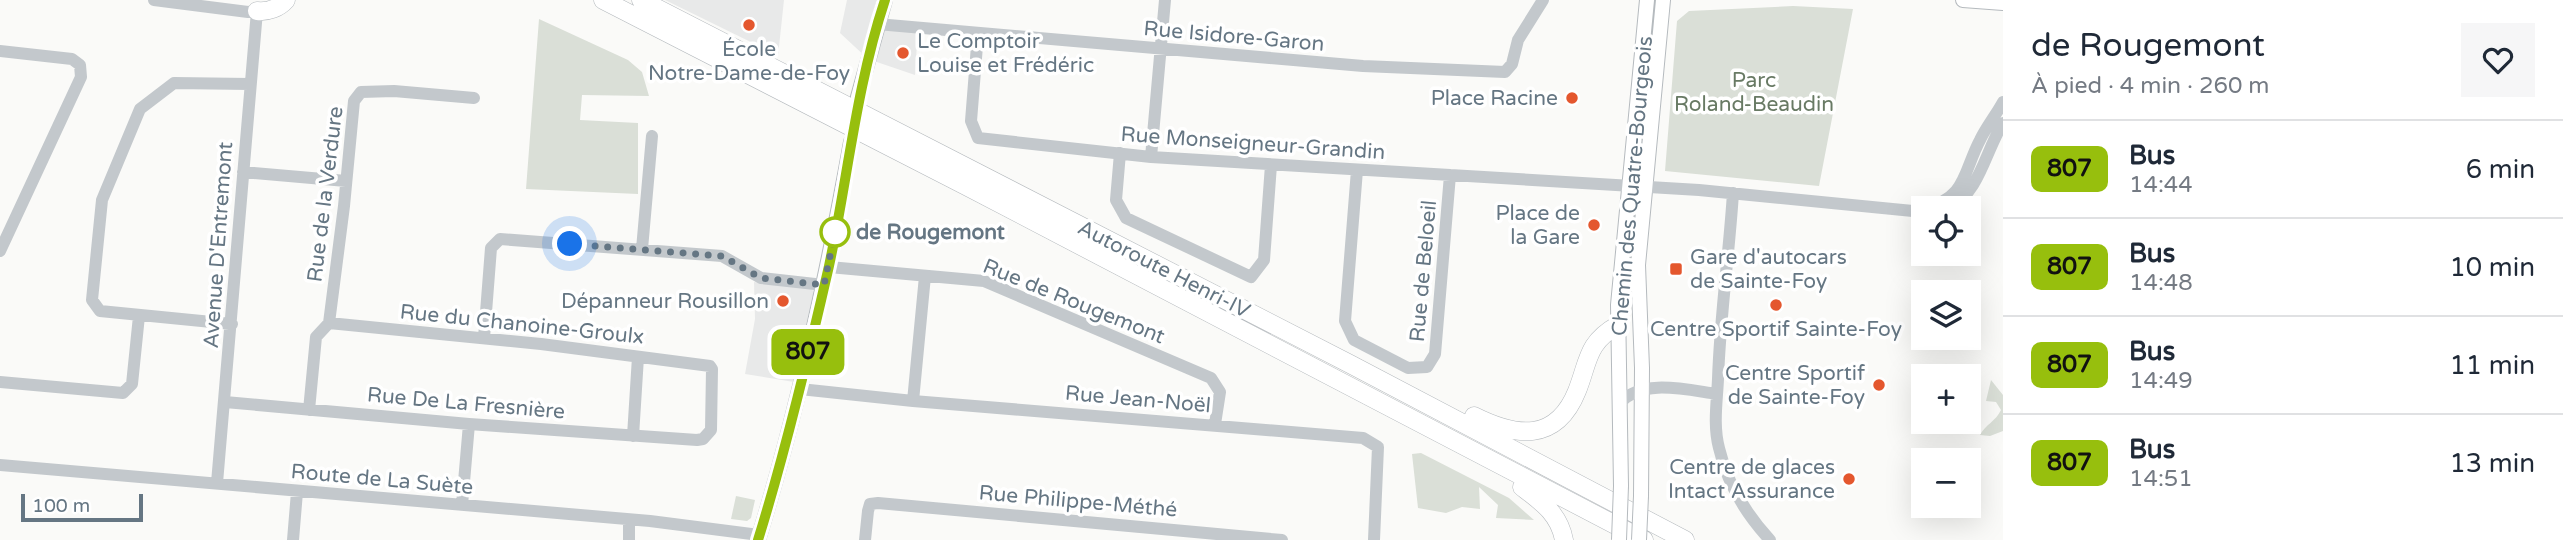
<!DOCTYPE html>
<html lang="fr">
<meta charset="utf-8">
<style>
:root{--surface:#fff;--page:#f6f6f7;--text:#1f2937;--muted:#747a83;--line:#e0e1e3}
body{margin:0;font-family:"Varela Round",sans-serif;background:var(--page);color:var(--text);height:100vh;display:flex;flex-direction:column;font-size:26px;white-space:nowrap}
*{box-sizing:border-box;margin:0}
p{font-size:23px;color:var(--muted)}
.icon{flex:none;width:38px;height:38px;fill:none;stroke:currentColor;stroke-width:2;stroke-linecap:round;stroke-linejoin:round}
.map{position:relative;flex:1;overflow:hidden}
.side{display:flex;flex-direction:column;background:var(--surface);width:560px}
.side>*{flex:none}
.badge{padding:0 14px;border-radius:10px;font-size:24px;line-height:46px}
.buttons{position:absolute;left:1911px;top:196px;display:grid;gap:14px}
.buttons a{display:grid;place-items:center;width:70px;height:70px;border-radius:0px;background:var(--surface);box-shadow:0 7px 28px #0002;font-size:35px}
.scale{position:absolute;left:21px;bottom:18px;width:122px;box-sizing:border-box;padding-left:7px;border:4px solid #657683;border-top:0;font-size:19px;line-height:24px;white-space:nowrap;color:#657683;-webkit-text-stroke:5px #fff;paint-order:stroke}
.you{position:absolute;width:35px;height:35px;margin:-18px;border:5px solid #fff;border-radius:50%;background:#1a73e8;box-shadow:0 0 0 10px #1a73e833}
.map>.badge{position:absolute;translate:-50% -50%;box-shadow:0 0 0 4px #fff}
.round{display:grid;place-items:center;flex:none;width:74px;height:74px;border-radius:0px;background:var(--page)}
.head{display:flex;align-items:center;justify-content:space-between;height:119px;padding:0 28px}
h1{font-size:33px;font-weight:600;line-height:52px}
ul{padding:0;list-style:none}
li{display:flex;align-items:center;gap:21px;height:98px;padding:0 28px;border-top:2px solid var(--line)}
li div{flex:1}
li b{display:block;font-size:26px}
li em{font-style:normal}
li .badge{min-width:77px;font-weight:700;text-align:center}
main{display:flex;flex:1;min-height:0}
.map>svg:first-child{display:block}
.built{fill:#e8e9e9}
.green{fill:#dadfd7}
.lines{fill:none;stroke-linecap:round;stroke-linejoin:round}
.major-casing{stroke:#b5babe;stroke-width:16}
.highway-casing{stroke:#b4b9bd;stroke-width:19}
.minor{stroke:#c3c8cc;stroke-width:12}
.major{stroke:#fff;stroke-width:14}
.highway{stroke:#fff;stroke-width:18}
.major-bridge-casing{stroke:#b5babe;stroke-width:16;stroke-linecap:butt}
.major-bridge{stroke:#fff;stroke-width:14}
.line-casing{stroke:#fff;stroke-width:16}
.line{stroke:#97bf0d;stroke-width:10}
.walk{stroke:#657683;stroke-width:7;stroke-dasharray:0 12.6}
.poi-dot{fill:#e4572e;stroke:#fff;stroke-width:2.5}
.stop-dot{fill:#fff;stroke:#97bf0d;stroke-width:3.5}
.labels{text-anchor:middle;stroke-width:7;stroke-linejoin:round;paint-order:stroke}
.street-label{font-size:21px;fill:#657683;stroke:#fff}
.poi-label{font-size:21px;fill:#657683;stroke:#fff;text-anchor:end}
.park-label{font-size:21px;fill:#687a64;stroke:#fff}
.stop-label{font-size:21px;font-weight:bold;fill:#657683;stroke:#fff;text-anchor:start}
</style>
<main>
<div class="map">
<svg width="2003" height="540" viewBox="0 0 2003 540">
<rect width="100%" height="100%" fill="#fafaf8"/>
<path class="built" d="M665,0H784L778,56L769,51Z
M847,0H885L878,24L918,28L915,75L868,59L840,33Z
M754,282L812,289L814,293L794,382L745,374L755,319Z"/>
<path class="green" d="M1793,6L1853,9L1819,186L1665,171L1677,21L1689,11Z
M539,19L628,60L642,72L649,96L582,95L580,120L638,123V194L526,189Z
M1991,380L2003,395V431L1990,436L1980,435C1985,425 1996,421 2001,410L1996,402L1986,401Z
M1421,453L1509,498L1534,520L1496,518L1498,505L1479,487L1480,509L1462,507L1446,513L1418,508L1412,454Z
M736,496L755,500L751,518L747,521L731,519Z"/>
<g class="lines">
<defs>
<path id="major" d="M1963,0L2003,3
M858,97L885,0
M1621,486L1618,305L1647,0
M1641,496L1642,368L1638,265L1663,0
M758,540C798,410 827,276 851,142"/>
<path id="highway" d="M603,0L966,186L1644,540
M641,0L1350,364L1685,540
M257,11C268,12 279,8 286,0
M1474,416C1516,437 1556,443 1577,391C1589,361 1586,343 1618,325
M1522,487C1543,503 1559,514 1564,540"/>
</defs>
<use href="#major" class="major-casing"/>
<use href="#highway" class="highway-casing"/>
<path class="minor" d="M154,0L248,12L257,11L217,483
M877,24L1363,66L1505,72L1512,64L1518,40L1543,0
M978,33L971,121L978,138L1151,157L1699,190L1923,212
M0,51L72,59L80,65L81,77L0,251
M1120,153L1116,200L1126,218L1251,277L1264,260L1271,165
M1151,157L1165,0
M1357,170L1345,321L1354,340L1408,368L1427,367L1435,354L1450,175
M243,172L346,181
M1733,193C1729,255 1720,317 1718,379C1717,402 1713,425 1719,448C1727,483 1746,514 1770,540
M1925,208C1967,198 1963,172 1980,140C1986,127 1996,115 2003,102
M1950,208C1980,191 1985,152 2003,123
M642,249L652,136
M829,267L984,281L1211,378L1220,392L1215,424
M232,324L100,311L92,300L102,200L140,109L174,83L250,84
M484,338L491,248L500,239L722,256L761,278L824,285
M0,382L123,393L132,384L139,316
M800,389L913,401L1363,438L1378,447L1374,540
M913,401L925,276
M225,402L469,424L697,440L703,439L711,430L712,369L710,366L541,344L329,323
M1620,403C1642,378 1687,390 1717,394
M309,410L316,337L329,323L344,206L354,101L361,92L394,91L474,98
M633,436L638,357
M0,465L650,521L759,535
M462,505L469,424
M293,540L297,492
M629,540V521
M865,540L868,511L870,504L878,503L1282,540"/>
<use href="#major" class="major"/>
<use href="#highway" class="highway"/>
<defs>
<path id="major-bridge" d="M1619,540L1621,486
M1639,540L1641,496"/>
</defs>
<use href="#major-bridge" class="major-bridge-casing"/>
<use href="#major-bridge" class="major-bridge"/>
</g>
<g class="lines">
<defs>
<path id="line" d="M758,540C786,450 808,358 829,266C848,177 856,87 885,0"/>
</defs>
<use href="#line" class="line-casing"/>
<use href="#line" class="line"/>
<path class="walk" d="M570,244L722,256L761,278L824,285L835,232"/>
</g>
<g class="poi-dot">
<circle cx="749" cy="25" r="7"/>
<circle cx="903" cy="53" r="7"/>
<circle cx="1572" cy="98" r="7"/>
<circle cx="1594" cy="225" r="7"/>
<rect x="1669" y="262" width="14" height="14" rx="3.5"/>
<circle cx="783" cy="301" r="7"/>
<circle cx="1776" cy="305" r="7"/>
<circle cx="1879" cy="385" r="7"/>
<circle cx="1849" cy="479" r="7"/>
</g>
<circle class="stop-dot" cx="835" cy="232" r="14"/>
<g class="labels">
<g class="street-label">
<text transform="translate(1234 36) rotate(5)" y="7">Rue Isidore-Garon</text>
<text transform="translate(1253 143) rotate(4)" y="7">Rue Monseigneur-Grandin</text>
<text transform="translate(1632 186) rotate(-85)" y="7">Chemin des Quatre-Bourgeois</text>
<text transform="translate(325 194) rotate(-83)" y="7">Rue de la Verdure</text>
<text transform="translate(218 245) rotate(-86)" y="7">Avenue D'Entremont</text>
<text transform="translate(1164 269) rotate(27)" y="7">Autoroute Henri-IV</text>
<text transform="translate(1423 271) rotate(-85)" y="7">Rue de Beloeil</text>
<text transform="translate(1074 301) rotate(22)" y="7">Rue de Rougemont</text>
<text transform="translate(522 324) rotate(6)" y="7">Rue du Chanoine-Groulx</text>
<text transform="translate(1138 399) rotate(5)" y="7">Rue Jean-Noël</text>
<text transform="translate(466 403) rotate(5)" y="7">Rue De La Fresnière</text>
<text transform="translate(382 479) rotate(5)" y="7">Route de La Suète</text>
<text transform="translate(1078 501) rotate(5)" y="7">Rue Philippe-Méthé</text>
</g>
<g class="poi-label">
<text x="917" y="48" text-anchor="start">Le Comptoir<tspan x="917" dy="24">Louise et Frédéric</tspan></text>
<text x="749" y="56" text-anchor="middle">École<tspan x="749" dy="24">Notre-Dame-de-Foy</tspan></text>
<text x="1558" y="105">Place Racine</text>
<text x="1580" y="220">Place de<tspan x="1580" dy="24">la Gare</tspan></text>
<text x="1690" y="264" text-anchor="start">Gare d'autocars<tspan x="1690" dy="24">de Sainte-Foy</tspan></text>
<text x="769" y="308">Dépanneur Rousillon</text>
<text x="1776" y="336" text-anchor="middle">Centre Sportif Sainte-Foy</text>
<text x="1865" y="380">Centre Sportif<tspan x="1865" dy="24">de Sainte-Foy</tspan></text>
<text x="1835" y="474">Centre de glaces<tspan x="1835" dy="24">Intact Assurance</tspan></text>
</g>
<g class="park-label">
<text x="1754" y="87">Parc<tspan x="1754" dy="24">Roland-Beaudin</tspan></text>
</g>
<g class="stop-label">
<text x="856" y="239">de Rougemont</text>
</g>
</g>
</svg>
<div class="buttons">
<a><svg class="icon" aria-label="locate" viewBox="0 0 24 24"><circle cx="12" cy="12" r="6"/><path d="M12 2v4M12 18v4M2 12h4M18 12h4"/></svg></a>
<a><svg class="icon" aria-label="layers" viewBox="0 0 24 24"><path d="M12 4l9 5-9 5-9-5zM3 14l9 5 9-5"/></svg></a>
<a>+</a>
<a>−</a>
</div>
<div class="scale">100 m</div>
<div class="you" style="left:570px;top:244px"></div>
<b class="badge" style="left:808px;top:352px;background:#97bf0d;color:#111">807</b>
</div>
<section class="side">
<div class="head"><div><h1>de Rougemont</h1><p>À pied · 4 min · 260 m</p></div><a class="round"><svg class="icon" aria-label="heart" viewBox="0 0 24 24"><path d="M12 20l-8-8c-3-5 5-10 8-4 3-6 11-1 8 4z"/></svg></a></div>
<ul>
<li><span class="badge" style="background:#97bf0d;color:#111">807</span><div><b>Bus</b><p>14:44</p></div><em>6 min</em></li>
<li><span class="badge" style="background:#97bf0d;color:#111">807</span><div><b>Bus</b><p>14:48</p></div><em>10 min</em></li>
<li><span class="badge" style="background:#97bf0d;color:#111">807</span><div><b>Bus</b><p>14:49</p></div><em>11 min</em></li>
<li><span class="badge" style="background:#97bf0d;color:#111">807</span><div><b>Bus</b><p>14:51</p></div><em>13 min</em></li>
</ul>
</section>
</main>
